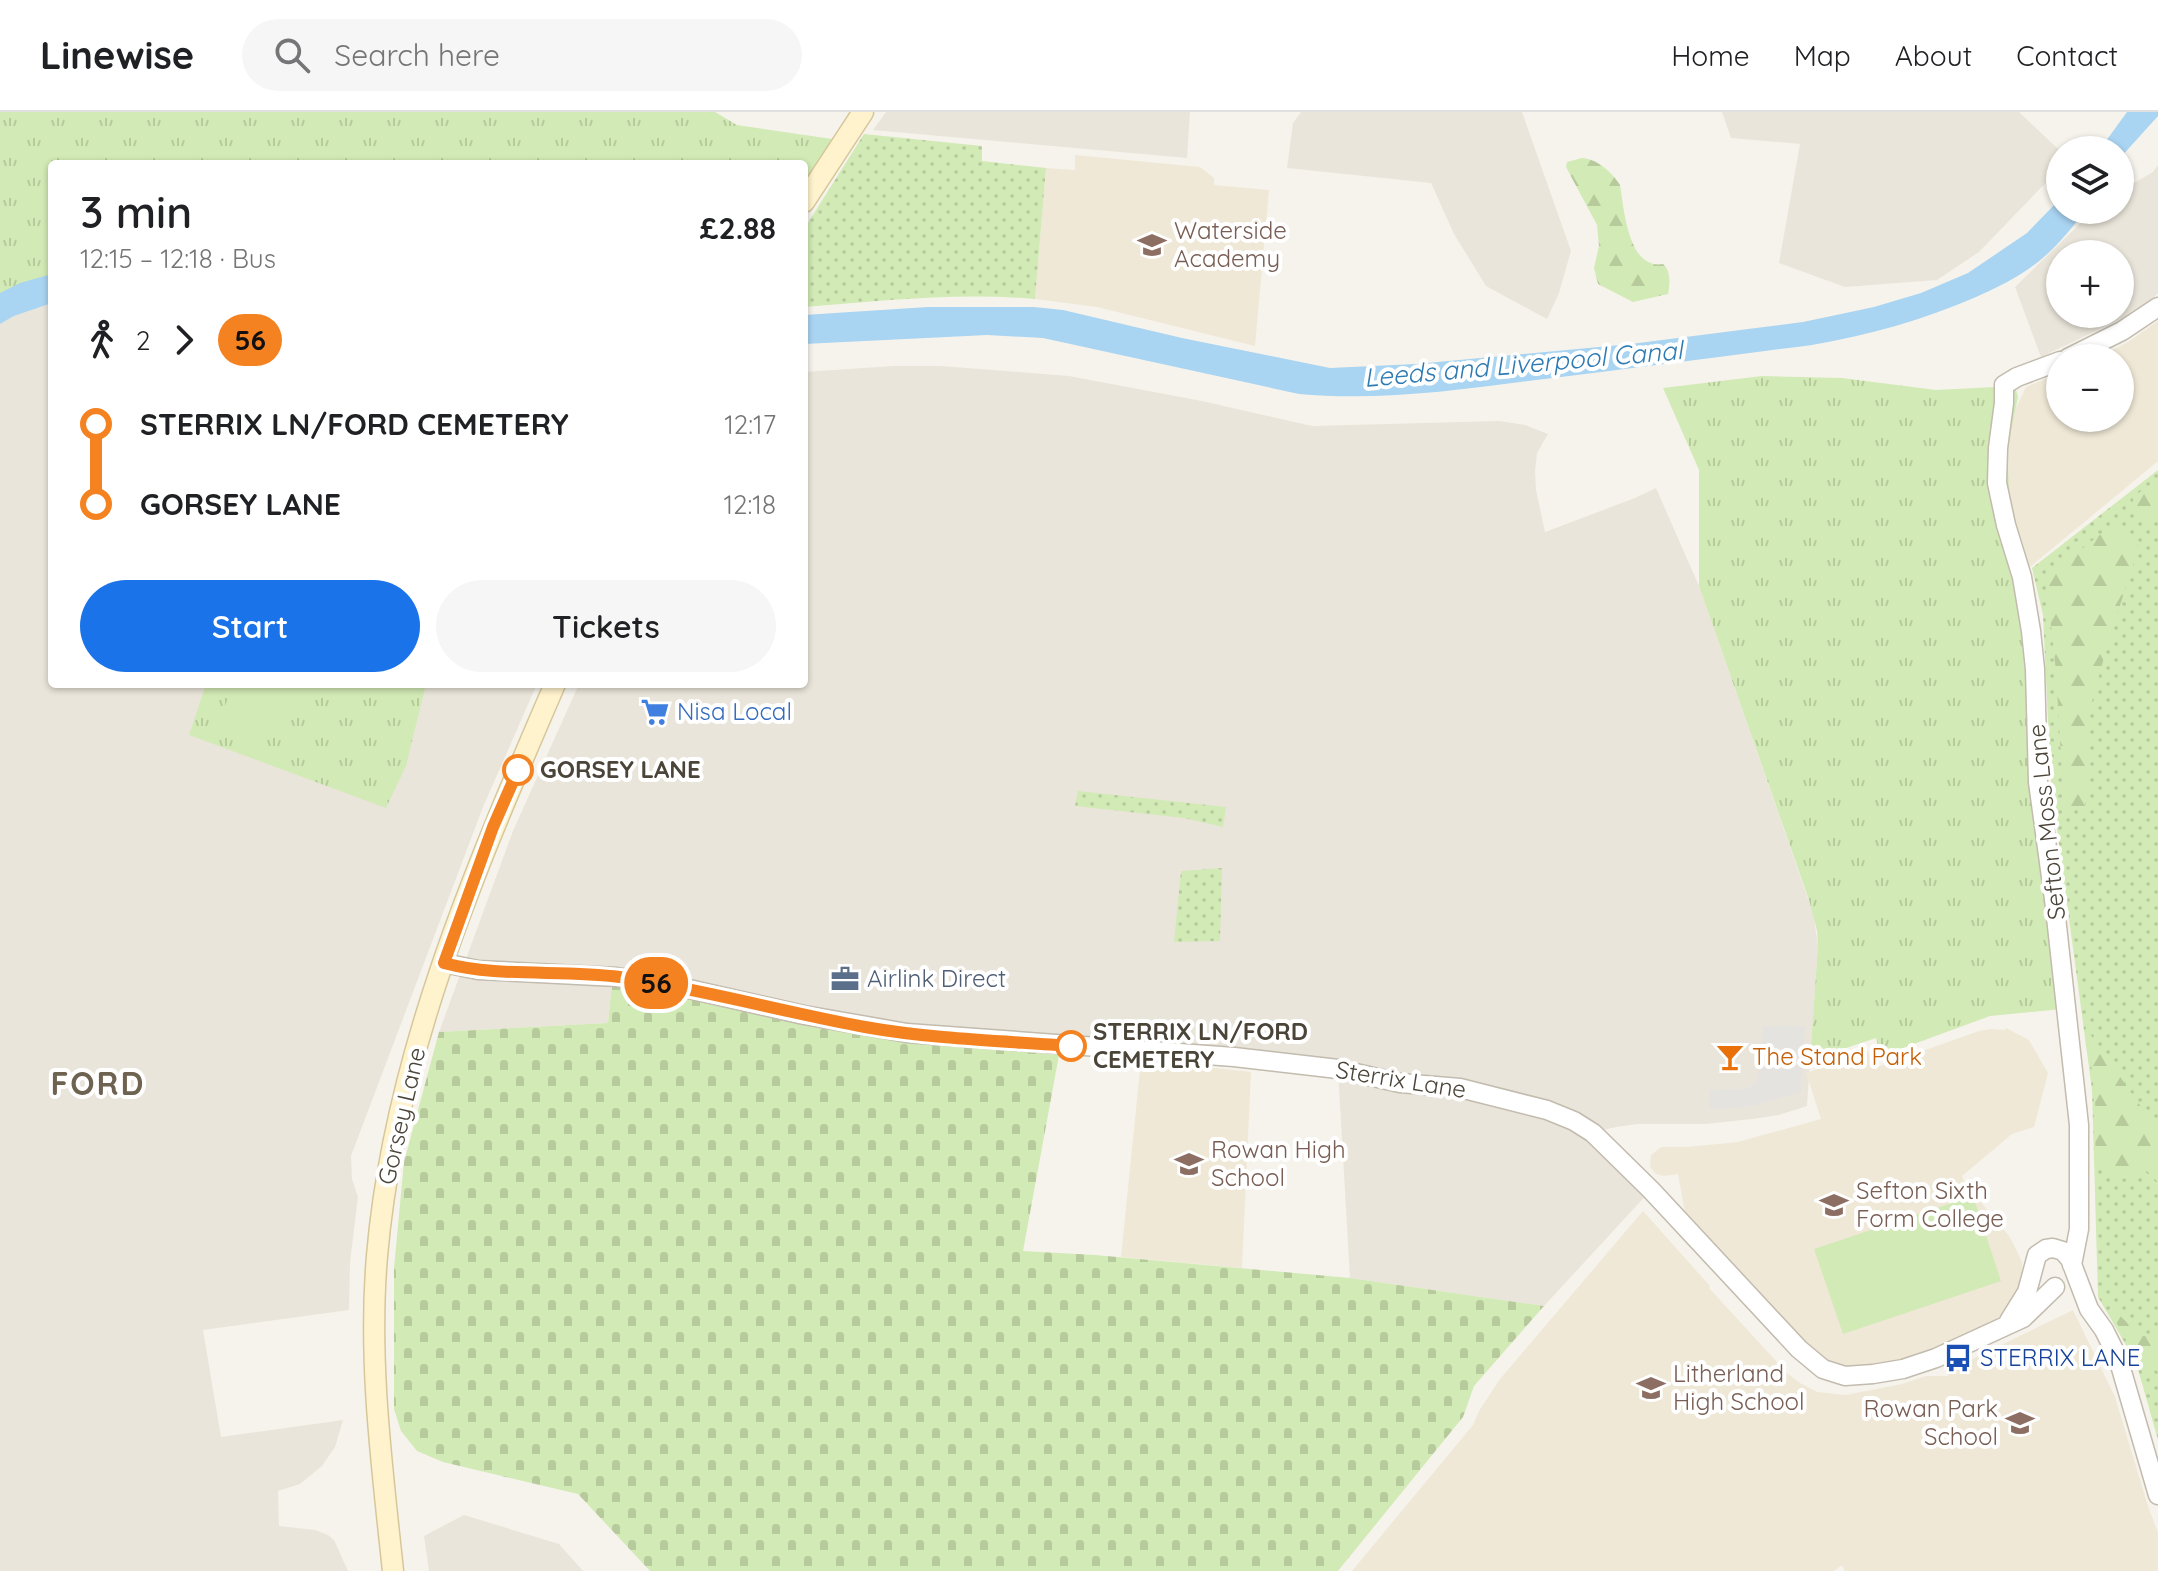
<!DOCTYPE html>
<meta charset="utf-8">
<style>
:root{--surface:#fff;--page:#f6f6f6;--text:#202124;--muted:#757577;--line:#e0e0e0;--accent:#1a73e8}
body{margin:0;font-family:Quicksand,sans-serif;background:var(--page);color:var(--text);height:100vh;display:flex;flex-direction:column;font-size:30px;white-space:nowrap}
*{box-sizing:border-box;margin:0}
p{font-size:26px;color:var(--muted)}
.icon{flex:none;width:44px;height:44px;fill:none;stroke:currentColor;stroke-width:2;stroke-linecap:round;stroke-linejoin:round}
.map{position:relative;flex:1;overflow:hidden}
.sheet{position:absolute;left:48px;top:48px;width:760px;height:528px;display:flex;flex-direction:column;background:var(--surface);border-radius:8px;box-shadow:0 2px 6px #0004}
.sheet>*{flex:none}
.badge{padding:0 16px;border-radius:26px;font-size:28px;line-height:52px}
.fabs{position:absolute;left:2046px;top:24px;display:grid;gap:16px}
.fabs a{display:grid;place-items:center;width:88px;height:88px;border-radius:50%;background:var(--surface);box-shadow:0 2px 6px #0004;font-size:40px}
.map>.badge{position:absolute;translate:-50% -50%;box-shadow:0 0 0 4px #fff}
.legs{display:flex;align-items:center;gap:12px;height:88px;padding:0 32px;font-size:26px}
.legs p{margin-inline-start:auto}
.summary{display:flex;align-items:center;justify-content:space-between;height:136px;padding:0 32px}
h1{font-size:44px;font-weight:600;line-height:60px}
.button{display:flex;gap:16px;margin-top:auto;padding:16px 32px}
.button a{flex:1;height:92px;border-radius:48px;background:var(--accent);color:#fff;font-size:32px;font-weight:600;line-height:92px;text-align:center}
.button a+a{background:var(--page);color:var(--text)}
ul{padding:0 32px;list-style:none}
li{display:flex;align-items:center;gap:28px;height:80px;font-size:30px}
li i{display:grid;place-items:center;width:12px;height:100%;margin:0 10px;background:currentColor}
li i::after{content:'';width:20px;height:20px;margin:-10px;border:6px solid;border-radius:50%;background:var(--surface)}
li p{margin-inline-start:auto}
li:first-child i{background:linear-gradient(#0000 50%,currentColor 0)}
li:last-child i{background:linear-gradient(currentColor 50%,#0000 0)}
header{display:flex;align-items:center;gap:48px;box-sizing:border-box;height:112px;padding:0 40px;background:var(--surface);border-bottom:2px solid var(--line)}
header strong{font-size:38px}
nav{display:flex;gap:44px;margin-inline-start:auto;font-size:28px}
.search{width:560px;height:72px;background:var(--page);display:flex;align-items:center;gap:20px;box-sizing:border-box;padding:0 28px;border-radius:44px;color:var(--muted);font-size:30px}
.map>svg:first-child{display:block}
.residential{fill:#eae5da;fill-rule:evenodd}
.education{fill:#efe8d6}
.grass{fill:url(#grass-dots)}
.forest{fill:url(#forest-firs)}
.cemetery{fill:url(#cemetery-stones)}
.park{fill:url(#park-tufts)}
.pitch{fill:#d2eab5}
.parking{fill:#e5e3e0}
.water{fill:#a9d4f2}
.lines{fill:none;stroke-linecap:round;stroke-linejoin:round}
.tertiary-casing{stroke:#c2bbae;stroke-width:21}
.secondary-casing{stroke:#d6c79b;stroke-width:23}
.tertiary{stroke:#fff;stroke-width:18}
.secondary{stroke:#fff3cd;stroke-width:20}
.line-1-casing{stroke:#fff;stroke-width:18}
.line-1{stroke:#f58220;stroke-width:12}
.stop-1-dot{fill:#fff;stroke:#f58220;stroke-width:4}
.labels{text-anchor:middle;stroke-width:8;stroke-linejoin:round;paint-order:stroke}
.education-label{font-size:24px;fill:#785e54;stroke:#fff;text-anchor:start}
.shop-label{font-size:24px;fill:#366cbe;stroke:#fff;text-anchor:start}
.stop-label{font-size:24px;font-weight:bold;fill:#4b4439;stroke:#fff;text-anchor:start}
.street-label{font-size:24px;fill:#4b4439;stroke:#fff}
.service-label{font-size:24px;fill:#4e5e75;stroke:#fff;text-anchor:start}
.food-label{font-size:24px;fill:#c56008;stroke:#fff;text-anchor:start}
.transit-label{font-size:24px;fill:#164399;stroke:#fff;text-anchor:start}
.water-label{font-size:26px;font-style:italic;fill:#2e7ab2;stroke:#fff}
.district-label{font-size:32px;font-weight:bold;letter-spacing:2px;fill:#6e6250;stroke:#fff}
</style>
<header>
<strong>Linewise</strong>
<div class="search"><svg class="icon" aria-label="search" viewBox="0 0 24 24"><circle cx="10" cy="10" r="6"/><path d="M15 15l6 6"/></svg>Search here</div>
<nav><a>Home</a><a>Map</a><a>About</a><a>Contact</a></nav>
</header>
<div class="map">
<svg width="2158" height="1459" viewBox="0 0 2158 1459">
<defs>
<pattern id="grass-dots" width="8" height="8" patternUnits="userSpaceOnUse" patternTransform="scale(2)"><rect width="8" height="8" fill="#d2eab5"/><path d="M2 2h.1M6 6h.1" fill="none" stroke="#b6ca9c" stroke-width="1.8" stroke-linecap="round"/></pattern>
<pattern id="forest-firs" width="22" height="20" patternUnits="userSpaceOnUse" patternTransform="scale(2)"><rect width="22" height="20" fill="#d2eab5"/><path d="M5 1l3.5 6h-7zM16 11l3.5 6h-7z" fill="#b6ca9c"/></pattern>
<pattern id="cemetery-stones" width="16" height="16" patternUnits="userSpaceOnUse" patternTransform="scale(2)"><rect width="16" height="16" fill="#d2eab5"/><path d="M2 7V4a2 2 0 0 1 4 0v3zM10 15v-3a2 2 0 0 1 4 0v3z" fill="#b6ca9c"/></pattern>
<pattern id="park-tufts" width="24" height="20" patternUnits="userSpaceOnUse" patternTransform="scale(2)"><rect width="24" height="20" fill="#d2eab5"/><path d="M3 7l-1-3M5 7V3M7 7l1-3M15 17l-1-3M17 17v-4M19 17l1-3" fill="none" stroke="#b6ca9c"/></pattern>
</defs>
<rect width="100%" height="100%" fill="#f6f3ec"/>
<path class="residential" d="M886,0H1190L1187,46L873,18Z
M1301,0H1522L1571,139L1559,181L1547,207L1486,174L1454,122L1431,71L1287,56L1293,11Z
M1722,0H2019L2060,39V56L1979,140L1937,168L1845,175L1779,151L1800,32L1731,26Z
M2158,53V181L2142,197L2041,245L2015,175L2094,98H2120V79L2153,60ZM2060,142H2120V202H2060Z
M52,191V572H537L483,695L351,1044L352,1067L358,1085L350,1150L349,1198L203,1218L221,1325L343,1308L335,1335L322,1354L300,1372L278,1379L279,1414L315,1418L328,1423L334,1428L348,1459H0V212L14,204Z
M893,254H941L1069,264L1202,289L1312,314L1499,309L1525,313L1548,322L1537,341L1535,359L1536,378L1545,420L1635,386L1656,376L1699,474L1813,801L1818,834L1807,994L1779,1003L1752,1007L1706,1012H1638L1616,1015L1594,1020L1651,1078L1544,1194L1350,1166L1338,958L907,921L612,872L608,911L439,920L513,719L579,572H804V260Z
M464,1403L559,1432L583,1459H429L424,1424Z"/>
<path class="education" d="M1075,43L1200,55L1214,66V73L1269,78L1255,234L1097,195L1035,187L1046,56L1075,58Z
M2158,209V349L2030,455L2021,434L2011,402L2005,361L2008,332L2016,296L2026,275L2060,261V306H2120V246H2097L2128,230Z
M2006,916L2029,928L2048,961L2034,1015L2012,1022L1962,1064L1964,1070L2009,1124L2014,1133L2022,1150V1173L2009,1197L1990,1212L1920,1246L1834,1261L1688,1117L1678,1062L1664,1064L1656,1062L1650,1055L1651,1043L1661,1035H1687L1738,1030L1821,1007L1806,961L1868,939L1874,956L1979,919L1991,917L2005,918Z
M1141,948L1251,960L1242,1156L1121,1145Z
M1643,1099L1710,1174L1709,1176L1787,1261L1800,1271L1817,1280L1846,1283L1902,1272L1926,1264H1947L1956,1255L2073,1198L2115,1285L2148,1394L2158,1421V1459H1845L1842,1453L1834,1459H1352L1473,1313L1479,1299L1500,1267Z"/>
<path class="grass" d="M864,22L982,34V49L1046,56L1035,187C959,180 880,189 804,195V117Z
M2158,358V1328L2136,1250L2098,1185L2092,978L2051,672L2043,503L2032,456Z
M1078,679L1226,695L1223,715L1184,706L1075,694Z
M1222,756L1220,829L1174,830L1181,759Z"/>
<path class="forest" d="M1582,46C1597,47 1612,60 1620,73C1624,97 1628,158 1663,152C1671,159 1670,172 1668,182L1633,190L1598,172L1594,156L1599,134L1597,113L1566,55L1567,50Z
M2158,367V407L2134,410L2133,385Z
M2120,414L2139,435L2109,527L2090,597L2085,699L2064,696L2056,560L2046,465L2098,424Z
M2088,919L2158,1019V1070L2145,1057L2132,1064L2116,1069L2106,1064L2095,1051L2096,1000Z
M2113,1200H2116L2141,1224L2158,1225V1260L2153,1256L2143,1257L2137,1255L2132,1238L2111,1201Z"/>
<path class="cemetery" d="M612,872L673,881L923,930L1059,943L1023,1139L1095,1143L1350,1166L1544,1194L1474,1274L1463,1305L1338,1459H650L578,1382L443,1350L417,1339L401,1319L394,1297V1156L404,1050L439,920L608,911Z"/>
<path class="park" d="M0,0H715L737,13L846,29L804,90V52H52V176L0,196Z
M1762,264L1842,266L1936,278L2015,274L2018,285L2007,340L2011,405L2072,896L1990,904L1881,944L1876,926L1810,948L1818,834L1817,819L1809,788L1699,474V358L1663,276Z
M206,572H426L406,654L386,696L189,623Z"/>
<path class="pitch" d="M233,572H297L277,626L221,605Z
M1973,1084L2001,1169L1843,1222L1814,1137Z"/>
<path class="parking" d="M1763,914H1805L1801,980L1753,994L1725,997H1709V978L1746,977L1756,971L1761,953Z"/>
<path class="water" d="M2127,0H2158V4L2120,46V38H2106V29Z
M2060,87V98H2086C2073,114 2061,130 2045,144C2025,162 2001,174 1976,185C1923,208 1869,223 1812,233C1717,245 1623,258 1528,269C1452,279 1375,289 1299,282L1043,226L987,223L804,232V203L928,195H1034L1063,198L1182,226L1330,256L1416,252L1631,232L1764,215L1803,210L1874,195L1921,181L1968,161L2027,121Z
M52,162V191L14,204L0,212V181L20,171Z"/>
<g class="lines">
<defs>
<path id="tertiary" d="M2068,246L2122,219L2158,195
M2060,249L2017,265L2004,273V291L1998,336L1997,371L2006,413L2022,465L2031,519L2035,557L2038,670L2054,787L2079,1013V1117L2072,1153
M444,851L478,858L617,865L680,875L804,903L907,921L1234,945L1338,957L1400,971L1460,976L1547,998L1574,1009L1593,1021L1651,1078L1799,1237L1823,1257L1845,1264L1873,1262L1903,1257L1936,1246L2023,1206L2055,1175
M2009,1209L2027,1180L2037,1143L2046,1137L2053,1136L2063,1139L2070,1147L2089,1197L2104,1218L2118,1246L2158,1383"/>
<path id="secondary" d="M804,90L863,0
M393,1459C382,1354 368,1249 377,1144C394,943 476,755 555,572"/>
</defs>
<use href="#tertiary" class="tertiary-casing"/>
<use href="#secondary" class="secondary-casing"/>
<use href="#tertiary" class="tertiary"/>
<use href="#secondary" class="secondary"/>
</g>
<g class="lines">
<defs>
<path id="line-1" d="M518,658L493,715L444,851C499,866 562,857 620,865C702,877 783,900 865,915C932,927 1003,929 1071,934"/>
</defs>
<use href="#line-1" class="line-1-casing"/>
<use href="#line-1" class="line-1"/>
</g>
<defs>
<symbol id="school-bare" viewBox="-9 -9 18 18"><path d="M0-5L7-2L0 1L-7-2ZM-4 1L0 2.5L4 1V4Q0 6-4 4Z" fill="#8d6e63" stroke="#fff" stroke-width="2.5" paint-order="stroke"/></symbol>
<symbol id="supermarket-bare" viewBox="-9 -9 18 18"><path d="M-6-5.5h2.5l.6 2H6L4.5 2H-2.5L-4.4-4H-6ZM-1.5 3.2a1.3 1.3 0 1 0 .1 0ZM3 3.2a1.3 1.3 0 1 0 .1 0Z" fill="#3f7fe0" stroke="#fff" stroke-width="2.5" paint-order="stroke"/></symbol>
<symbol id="office-bare" viewBox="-9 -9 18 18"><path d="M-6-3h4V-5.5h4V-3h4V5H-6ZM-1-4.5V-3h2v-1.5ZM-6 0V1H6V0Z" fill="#5c6f8a" stroke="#fff" stroke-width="2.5" paint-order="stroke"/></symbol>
<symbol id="bar-bare" viewBox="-9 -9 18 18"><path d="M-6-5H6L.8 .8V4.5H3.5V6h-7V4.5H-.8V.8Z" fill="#e8710a" stroke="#fff" stroke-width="2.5" paint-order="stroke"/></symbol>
<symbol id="bus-bare" viewBox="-9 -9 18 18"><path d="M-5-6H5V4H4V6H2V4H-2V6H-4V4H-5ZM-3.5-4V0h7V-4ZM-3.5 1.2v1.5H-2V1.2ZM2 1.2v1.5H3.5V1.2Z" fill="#1a4fb4" stroke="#fff" stroke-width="2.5" paint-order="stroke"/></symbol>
</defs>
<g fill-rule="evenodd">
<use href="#school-bare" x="1132" y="113" width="40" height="40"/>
<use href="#supermarket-bare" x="635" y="580" width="40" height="40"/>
<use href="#office-bare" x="825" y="847" width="40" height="40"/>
<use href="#bar-bare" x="1710" y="925" width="40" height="40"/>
<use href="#school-bare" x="1169" y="1032" width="40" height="40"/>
<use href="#school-bare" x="1814" y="1073" width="40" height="40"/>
<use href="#bus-bare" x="1938" y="1226" width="40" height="40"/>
<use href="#school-bare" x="1631" y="1256" width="40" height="40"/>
<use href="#school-bare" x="2000" y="1291" width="40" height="40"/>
</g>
<g class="stop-1-dot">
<circle cx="518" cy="658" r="14"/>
<circle cx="1071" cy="934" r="14"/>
</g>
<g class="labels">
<g class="education-label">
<text x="1174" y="127">Waterside<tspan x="1174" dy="28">Academy</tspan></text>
<text x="1211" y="1046">Rowan High<tspan x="1211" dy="28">School</tspan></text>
<text x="1856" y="1087">Sefton Sixth<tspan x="1856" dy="28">Form College</tspan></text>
<text x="1673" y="1270">Litherland<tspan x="1673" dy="28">High School</tspan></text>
<text x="1998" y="1305" text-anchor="end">Rowan Park<tspan x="1998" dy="28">School</tspan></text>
</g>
<g class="shop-label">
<text x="677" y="608">Nisa Local</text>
</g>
<g class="stop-label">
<text x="540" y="666">GORSEY LANE</text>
<text x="1093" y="928">STERRIX LN/FORD<tspan x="1093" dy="28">CEMETERY</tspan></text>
</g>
<g class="street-label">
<text transform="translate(2047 710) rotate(-96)" y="8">Sefton Moss Lane</text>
<text transform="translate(1401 968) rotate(9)" y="8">Sterrix Lane</text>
<text transform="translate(402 1004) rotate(-77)" y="8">Gorsey Lane</text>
</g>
<g class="service-label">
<text x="867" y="875">Airlink Direct</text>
</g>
<g class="food-label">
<text x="1752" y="953">The Stand Park</text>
</g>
<g class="transit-label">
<text x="1980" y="1254">STERRIX LANE</text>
</g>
<g class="water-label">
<text transform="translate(1523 252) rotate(-5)" y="9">Leeds and Liverpool Canal</text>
</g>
<g class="district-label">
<text x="98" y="983">FORD</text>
</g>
</g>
</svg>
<div class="fabs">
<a><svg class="icon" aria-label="layers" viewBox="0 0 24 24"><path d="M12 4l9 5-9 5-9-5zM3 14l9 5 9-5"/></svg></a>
<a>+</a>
<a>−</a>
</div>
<b class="badge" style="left:656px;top:871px;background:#f58220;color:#111">56</b>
<section class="sheet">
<div class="summary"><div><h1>3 min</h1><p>12:15 – 12:18 · Bus</p></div><b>£2.88</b></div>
<div class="legs"><svg class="icon" aria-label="walk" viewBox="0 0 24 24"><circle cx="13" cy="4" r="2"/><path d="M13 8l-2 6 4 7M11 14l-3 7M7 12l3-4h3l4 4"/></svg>2<svg class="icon" aria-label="forward" viewBox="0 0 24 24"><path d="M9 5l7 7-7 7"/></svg><b class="badge" style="background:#f58220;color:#111">56</b></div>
<ul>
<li><i style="color:#f58220"></i><b>STERRIX LN/FORD CEMETERY</b><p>12:17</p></li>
<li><i style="color:#f58220"></i><b>GORSEY LANE</b><p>12:18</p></li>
</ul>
<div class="button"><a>Start</a><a>Tickets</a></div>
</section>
</div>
